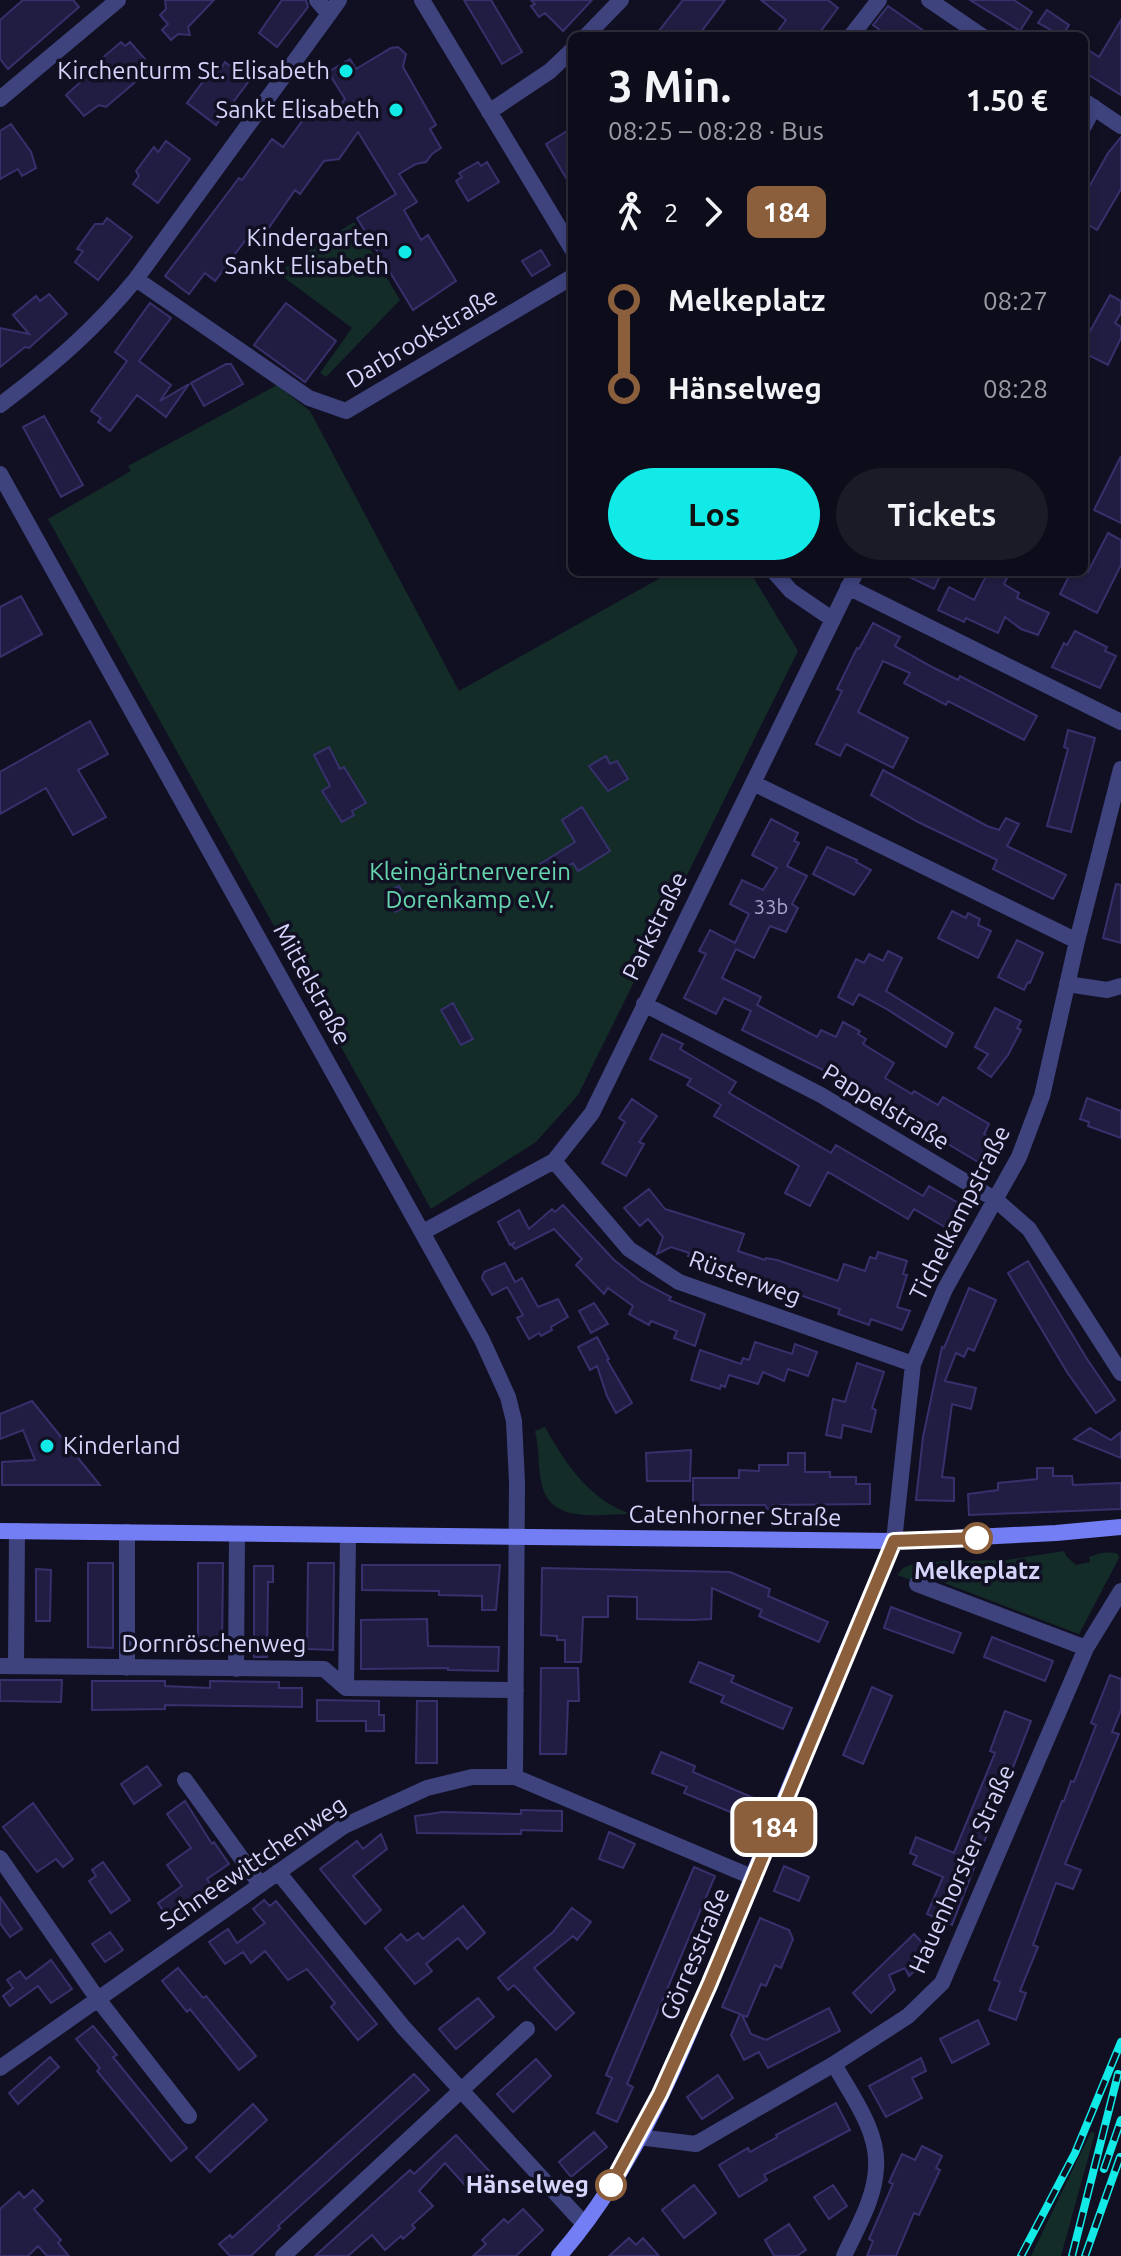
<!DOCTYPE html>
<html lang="de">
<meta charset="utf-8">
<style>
:root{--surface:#0d0c1a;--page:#1b1a27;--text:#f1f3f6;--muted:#9a9ba2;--line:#2d2c39;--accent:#12eae8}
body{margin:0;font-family:Ubuntu,sans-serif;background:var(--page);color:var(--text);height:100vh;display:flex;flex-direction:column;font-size:30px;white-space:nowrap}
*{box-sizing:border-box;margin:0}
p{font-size:26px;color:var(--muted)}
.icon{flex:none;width:44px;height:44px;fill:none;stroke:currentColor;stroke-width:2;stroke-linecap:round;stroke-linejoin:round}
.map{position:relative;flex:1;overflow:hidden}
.details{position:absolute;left:568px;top:32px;width:520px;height:544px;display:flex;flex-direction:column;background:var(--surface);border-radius:12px;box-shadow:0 4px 12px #0003,0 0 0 2px var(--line)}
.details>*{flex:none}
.badge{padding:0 16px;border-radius:12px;font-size:28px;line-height:52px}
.map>.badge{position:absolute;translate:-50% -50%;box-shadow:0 0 0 4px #fff}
.legs{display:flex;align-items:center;gap:12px;height:88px;padding:0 40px;font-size:26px}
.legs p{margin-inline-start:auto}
.summary{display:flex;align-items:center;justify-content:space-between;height:136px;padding:0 40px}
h1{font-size:44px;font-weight:700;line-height:60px}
.cta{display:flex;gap:16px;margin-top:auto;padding:16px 40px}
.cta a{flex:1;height:92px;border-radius:48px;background:var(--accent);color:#111;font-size:32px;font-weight:700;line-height:92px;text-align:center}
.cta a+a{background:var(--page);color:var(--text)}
ul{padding:0 40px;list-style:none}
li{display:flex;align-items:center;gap:28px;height:88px;font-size:30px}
li i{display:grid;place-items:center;width:12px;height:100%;margin:0 10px;background:currentColor}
li i::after{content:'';width:20px;height:20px;margin:-10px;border:6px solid;border-radius:50%;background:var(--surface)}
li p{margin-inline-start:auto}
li:first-child i{background:linear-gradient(#0000 50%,currentColor 0)}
li:last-child i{background:linear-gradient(currentColor 50%,#0000 0)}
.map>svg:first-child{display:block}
.green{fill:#132c28}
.building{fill:#211d42;stroke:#36316c;stroke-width:2}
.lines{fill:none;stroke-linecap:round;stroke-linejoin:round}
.street{stroke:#3e437e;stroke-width:16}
.secondary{stroke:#737ef4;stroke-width:16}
.rail-casing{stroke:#12eae8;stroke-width:8}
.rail{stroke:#111022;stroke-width:5;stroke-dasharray:15;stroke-linecap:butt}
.line-1-casing{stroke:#fff;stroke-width:18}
.line-1{stroke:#8b5e3c;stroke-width:12}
.poi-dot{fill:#12eae8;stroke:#111022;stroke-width:3}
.stop-1-dot{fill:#fff;stroke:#8b5e3c;stroke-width:4}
.labels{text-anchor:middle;stroke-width:7;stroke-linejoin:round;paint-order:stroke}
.number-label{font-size:20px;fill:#a8a7ce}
.poi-label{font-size:24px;fill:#d5d5fc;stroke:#111022;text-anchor:end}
.street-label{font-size:24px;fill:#d5d5fc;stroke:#111022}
.park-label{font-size:24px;fill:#66d6ae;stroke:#111022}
.stop-label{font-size:24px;font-weight:bold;fill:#d5d5fc;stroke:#111022}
</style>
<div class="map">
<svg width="1121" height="2256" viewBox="0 0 1121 2256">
<rect width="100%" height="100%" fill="#111022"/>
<path class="green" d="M354,222L400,300L326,377L320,373L352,328L278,273L315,246Z
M277,385L310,411L459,691L671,572H750L798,651L578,1095L536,1142L431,1209L48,519L131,471L128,466Z
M545,1427C565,1463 589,1500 631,1514C597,1514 548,1525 541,1481C538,1464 539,1447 535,1431Z
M1064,1551L1066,1556L1076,1565L1090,1562L1089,1557C1098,1553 1110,1551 1118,1554L1119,1558L1079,1634L915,1572L911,1580L897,1575L903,1568L918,1562L1007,1560Z
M1091,2132L1095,2133L1061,2256H1031Z"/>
<path class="building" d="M23,0H73L79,7L8,69L0,59V20Z
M165,0H214L188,27L190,35L178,34L171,40L162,30L168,24L160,15L166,9Z
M282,0H306L308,7L277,47L259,33Z
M464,0H491L522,52L502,64Z
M531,0H592L563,31L545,13L539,17L531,6L535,4Z
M683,0H725L698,36H655Z
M761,0H828L838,8L817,36H774L786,20Z
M970,0H1014L1032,12L1020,31Z
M888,6L931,36H888L873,25Z
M1047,10L1069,25L1062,36L1038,23Z
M1121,20V95L1084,72V47L1099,57Z
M121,42L125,46L130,42L145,59L140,63L147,72L106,107L99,105L84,116L66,95L84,79L81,76Z
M398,47L406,54L403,67L436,125L430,129L441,148L432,154L426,162L416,164L399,174L417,202L404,210L421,240L428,235L456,281L413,310L357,218L396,194L358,132L339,159L324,161L300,194L295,190L257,245L247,238L215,281L205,273L189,294L165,276L239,178L242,180L272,139L283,147L314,105L331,117L345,99L328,72L350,59L356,69L391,48Z
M225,62L249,81L216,125L187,103L213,68L220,70Z
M11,124L31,152L36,168L22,176L18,169L0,179V131Z
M572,128V188L546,144Z
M1121,137V189L1097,230L1084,222V196L1108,153Z
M166,141L190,159L158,203L133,184L139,176L136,171L154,147L158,152Z
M478,162L481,166L487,162L499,182L468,201L456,181L462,177L459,173Z
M107,218L132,237L98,280L75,262L83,251L77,249L95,224H103Z
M541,250L550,265L532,276L522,261Z
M49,294L67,314L29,348L25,347L0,367V328L29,334L13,315L36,296L40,301Z
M1110,295L1121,301V313L1115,323L1121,327V338L1108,365L1084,353V342Z
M150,303L171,318L139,361L171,385L160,401L189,384L166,417L137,395L110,431L98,422L101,418L91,411L127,361L115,352Z
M286,303L336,341L305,382L254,345Z
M226,364H231L243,384L204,406L191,383Z
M44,416L83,485L61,497L23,427Z
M1121,456V523L1094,510Z
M1108,533L1121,540V565L1097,613L1060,594L1071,572H1088Z
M899,572H942L934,589Z
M988,572L1007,578L1004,584L1019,593L1017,598L1049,613L1038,635L1021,629L1005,617L998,633L966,618L964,622L938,610L949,587L974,600Z
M21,596L42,634L0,657V607Z
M873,623L900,637L895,646L934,668L958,680L960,676L1037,716L1024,740L948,701L946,705L904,683L910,673L883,661L858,712L908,738L893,768L846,744L840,756L816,744L842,691L837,689L857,648L859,649Z
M1075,631L1107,647L1105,651L1116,656L1100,688L1052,667L1064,643L1067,645Z
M90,721L108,754L78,770L106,817L73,835L46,788L0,814V772Z
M1068,730L1095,738L1071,832L1047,826L1068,749L1064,747Z
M329,747L340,769L344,767L366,803L352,811L354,815L342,822L322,791L330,786L314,755Z
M606,756L610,764L617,761L628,779L608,791L589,766Z
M883,770L987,826L999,830L1006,818L1019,824L1007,846L1066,875L1053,899L993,869L997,860L918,822L871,795Z
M582,807L610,851L578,871L573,863L547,877L540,864L575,842L562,820Z
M771,819L798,833L794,841L799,843L787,866L807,876L792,904L798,908L786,932L770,926L754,958L736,949L722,978L761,997L757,1005L817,1037L821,1030L836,1037L843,1022L860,1031L858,1034L866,1039L863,1044L894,1063L885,1078L912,1094L914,1091L938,1105L943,1097L989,1124L984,1134L1002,1145L988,1168L829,1073L742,1030L751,1011L724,998L716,1014L684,998L706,954L699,951L710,930L735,943L749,914L730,904L742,880L763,890L777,868L752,855Z
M827,847L857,860L856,862L871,870L854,895L813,874Z
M1116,884L1121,885V943L1103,938Z
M399,886L409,905L395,912L385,893Z
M952,911L966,918L968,913L980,919L978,925L991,931L978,958L938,938Z
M1017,940L1043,953L1030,983L1028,982L1024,990L998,977Z
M888,951L902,958L886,991L953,1033L946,1047L885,1008L859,994L853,1005L838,997L856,959L864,963L869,954L883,961Z
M453,1003L473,1039L461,1045L441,1010Z
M995,1008L1021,1021L1017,1028L1021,1030L1008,1055L991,1077L978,1068L988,1054L975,1047Z
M662,1034L683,1044L680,1049L736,1082L729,1093L831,1153L836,1145L923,1196L929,1186L962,1205L948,1229L914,1209L908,1219L828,1172L810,1206L785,1193L799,1166L714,1116L721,1105L687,1085L691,1079L650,1059Z
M1087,1098L1121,1111V1138L1088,1126L1089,1122L1080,1119Z
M632,1099L657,1116L639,1142L644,1144L626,1176L602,1163L625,1122L619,1118Z
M649,1189L665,1209L744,1234L738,1251L765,1260L766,1258L777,1260L838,1281L844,1264L865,1271L870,1257L876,1259L878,1252L907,1261L903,1274L907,1275L897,1307L910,1311L902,1330L871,1319L869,1325L838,1314L840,1309L717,1266L713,1277L706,1265L694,1261V1258L688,1256L689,1253L671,1247L657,1254L663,1237L648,1219L640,1226L624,1208Z
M563,1205L614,1260L642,1282L671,1297L669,1300L705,1314L695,1346L674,1338L677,1331L651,1321L649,1325L629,1314L633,1306L608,1288L604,1294L576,1265L582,1259L554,1229L515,1249L512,1245L515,1242L510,1245L498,1222L519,1210L529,1229L552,1209L555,1212Z
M1028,1261L1087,1359L1115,1400L1096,1413L1067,1372L1008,1273Z
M505,1263L515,1282L522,1278L538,1307L558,1299L568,1317L551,1327L552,1330L541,1336L539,1333L529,1339L517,1318L523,1315L507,1287L492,1295L482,1278L484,1272Z
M969,1288L996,1300L974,1351L968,1348L964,1357L956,1353L945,1381L976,1388L971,1409L952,1404L942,1477L954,1478V1501L916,1500L923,1437L942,1347L944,1348Z
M594,1303L608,1324L591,1333L579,1311Z
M597,1337L609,1359L607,1360L632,1403L616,1413L607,1396L597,1366L590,1370L578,1347Z
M755,1342L792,1354L795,1344L817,1352L808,1376L788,1369L784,1381L763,1372L758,1384L729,1375L725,1387L721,1385L720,1389L691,1380L700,1350L741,1364L743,1358L749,1360Z
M857,1363L884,1372L872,1408L876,1410L871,1432L843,1425L841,1438L826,1435L833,1399L845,1402Z
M32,1401L100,1485H2V1462L35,1460L23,1430L0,1439V1414Z
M1090,1428L1111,1440L1121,1432V1458L1074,1439Z
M691,1450L690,1481H647L646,1453Z
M788,1453H805V1472H830V1477H856V1484H870V1504L773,1505L768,1510L765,1505H693V1478H739V1470L759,1471V1465H788Z
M1037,1468H1053V1476H1072L1073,1485L1121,1483V1509L969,1515L968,1494L998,1490V1483L1037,1479Z
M88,1563H113V1648L88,1647Z
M198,1563H223L222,1649L198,1648Z
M308,1563H334L333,1650L307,1649Z
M362,1565H500L496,1610H482V1596L439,1595V1591L362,1590Z
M254,1566H273V1582H268L267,1657H254Z
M542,1568L730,1572L770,1589L768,1596L828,1622L819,1642L759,1616L762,1610L712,1588L711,1619L691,1620L637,1619V1597L608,1596V1617H583L581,1662H565V1640H557V1636L541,1635Z
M36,1569L51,1570L50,1621H36Z
M891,1607L961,1633L953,1653L884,1628Z
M427,1619L428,1646L499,1647L498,1671L448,1670V1668L361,1669V1620Z
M992,1637L1053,1661L1045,1681L984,1657Z
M699,1662L734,1676L731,1682L792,1708L783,1729L721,1702L724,1696L690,1682Z
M541,1668H578L579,1701H568L566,1754H540Z
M1110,1675L1121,1679V1710L1112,1732L1119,1734L1065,1864L1081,1870L1073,1889L1056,1883L1033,1945L1038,1947L1020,1991L1026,1993L1016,2020L989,2010L1000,1982L994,1980L1062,1801H1064L1071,1781L1074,1782L1096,1725L1091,1723Z
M0,1680H62L61,1702L0,1701Z
M92,1681H165V1686L210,1688V1681L279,1682V1688H302V1707L165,1705V1709L92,1710Z
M872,1687L892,1696L863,1764L843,1755Z
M317,1700L379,1701V1715H384V1731H366V1721H317Z
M417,1701H437V1763H416Z
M1005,1711L1031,1721L952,1925L927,1914L943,1877L913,1864L917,1856L910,1853L916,1837L954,1853L995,1753L990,1751Z
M661,1752L695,1766L693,1772L754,1798L745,1818L684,1793L687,1787L652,1773Z
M147,1766L161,1785L134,1804L121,1784Z
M185,1801L212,1844L214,1842L229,1864L207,1879L216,1893L172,1924L158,1903L182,1886L167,1865L191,1848L167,1814Z
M33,1803L73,1859L63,1867L56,1859L37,1872L3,1827Z
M521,1810L562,1811V1831L521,1830V1834L417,1833L415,1816L443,1812L521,1814Z
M609,1832L635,1844L623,1868L599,1859Z
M381,1834L387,1849L353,1876L381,1910L365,1924L320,1869L357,1841L363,1849Z
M103,1862L130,1900L111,1913L89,1881L96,1876L92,1870Z
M784,1866L809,1877L799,1901L774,1891Z
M694,1867L715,1876L627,2084L633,2087L617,2122L597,2113L612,2078L606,2075Z
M0,1897L22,1929L10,1937L0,1923Z
M264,1900L270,1906L276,1901L377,2024L358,2040L331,2007L335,2003L307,1969L288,1980L265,1951L251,1963L243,1952L225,1964L209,1942L228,1929L237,1943L265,1923L253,1909Z
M463,1906L485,1933L467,1949L458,1938L426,1964L432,1971L415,1984L385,1948L401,1934L407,1941L418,1933L423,1939Z
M572,1908L591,1922L577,1940L573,1936L534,1968L574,2013L556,2030L514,1985L508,1990L498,1978L553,1932Z
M760,1918L789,1930L793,1939L781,1968L775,1965L766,1986L761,1984L747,2017L742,2015L751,2034L766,2040L829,2008L840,2031L768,2068L759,2052L744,2060L731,2035L740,2014L722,2007Z
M110,1932L123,1950L105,1962L92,1944Z
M914,1934L933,1954L909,1976L905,1968L889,1975L895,1990L871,2013L853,1993Z
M51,1960L72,1989L51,2003L38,1986L10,2006L3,1996L13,1988L7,1980L20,1971L26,1979Z
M178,1968L203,1998L206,1996L256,2056L239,2070L190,2009L187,2012L162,1981Z
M478,1998L494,2017L456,2049L439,2029Z
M978,2020L989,2044L952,2063L940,2039Z
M93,2026L117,2055L113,2057L187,2148L171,2161L97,2071L100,2068L76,2039Z
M50,2057L59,2067L18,2104L9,2093Z
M921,2058L926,2071L912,2078L922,2098L886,2117L869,2086Z
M536,2059L551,2076L513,2112L497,2094Z
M414,2074L429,2090L278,2226L280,2228L251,2256H230L219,2244L230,2235L232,2238Z
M718,2075L733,2098L702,2119L687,2097Z
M836,2103L850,2130L764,2175L767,2180L739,2197L719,2165L748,2148L750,2152L777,2137L776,2135Z
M253,2104L267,2120L210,2172L196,2157Z
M594,2132L607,2147L571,2177L559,2162Z
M456,2135L492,2174L472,2193L445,2163L419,2191L433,2206L412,2225L415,2228L403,2239L401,2236L385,2250L372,2235L348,2256H315L410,2170L414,2174Z
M922,2146L942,2156L936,2168L940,2170L919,2215L914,2213L896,2256H867L873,2241L869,2239L893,2184L889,2182L902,2154L915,2160Z
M694,2185L716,2213L684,2238L662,2210Z
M833,2185L847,2206L829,2219L814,2197Z
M33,2190L43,2201L34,2209L61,2240L58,2243L69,2256H47L38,2246L28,2256H0V2209L19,2192L24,2198Z
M523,2209L543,2230L516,2256H473L486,2244L482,2240L504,2219L508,2223Z
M789,2224L806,2250L797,2256H774L765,2240Z
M629,2238L636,2245L643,2238L659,2256H609Z"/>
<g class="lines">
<path class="street" d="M317,0L329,14L339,0
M422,0L572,249
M929,0L982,36
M586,36L621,0
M851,36L879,0
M0,99L118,0
M1084,101L1121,126
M489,112L550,71L572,50
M1084,126L1094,107
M136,279L309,398L346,411L572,277
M0,405C53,365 94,330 136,279L329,14
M0,474L482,1340L508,1397L514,1421L517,1482L515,1777H472L427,1788L344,1826L0,2068
M774,572L791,591L832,619
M848,587L1121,722
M753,783L1077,941
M1067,984L1107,990L1121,986
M644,1004L821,1095L996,1200L1029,1229L1121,1373
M554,1161L629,1249L679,1282L913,1364
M423,1232L554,1161L592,1113L856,572
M894,1541L913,1364L945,1289L1019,1157L1042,1096L1077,941L1121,769
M917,1584L1086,1648
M0,1666L324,1669L346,1688L516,1690
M16,1666L17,1531
M127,1668V1532
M236,1669L237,1534
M346,1688L348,1537
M515,1777L752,1877
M185,1780L260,1884
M0,1858L97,1998L189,2116
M278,1872L404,2028L584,2224
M834,2064C851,2095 879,2131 876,2168C875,2198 857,2228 844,2256
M638,2137L696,2144L834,2064L908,2016L942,1983L1086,1648L1121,1591
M283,2256L527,2029"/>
<path class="secondary" d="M0,1531L894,1541L1056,1533L1121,1527
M559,2256C652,2149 699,2007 752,1878C798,1765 846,1653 894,1541"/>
<defs>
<path id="rail" d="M1104,2169L1121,2120
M1021,2256L1075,2153L1121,2042
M1072,2256L1118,2074
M1085,2256L1120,2157"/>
</defs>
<use href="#rail" class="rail-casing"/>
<use href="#rail" class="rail"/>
</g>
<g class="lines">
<defs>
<path id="line-1" d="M611,2185L660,2094L709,1985L894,1541L977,1538"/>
</defs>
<use href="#line-1" class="line-1-casing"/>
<use href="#line-1" class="line-1"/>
</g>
<g class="poi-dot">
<circle cx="346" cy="71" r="8"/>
<circle cx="396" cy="110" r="8"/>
<circle cx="405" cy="252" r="8"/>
<circle cx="47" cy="1446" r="8"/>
</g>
<g class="stop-1-dot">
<circle cx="977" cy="1538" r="14"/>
<circle cx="611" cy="2185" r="14"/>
</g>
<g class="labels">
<g class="number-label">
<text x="771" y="914">33b</text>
</g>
<g class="poi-label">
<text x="330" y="79">Kirchenturm St. Elisabeth</text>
<text x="380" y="118">Sankt Elisabeth</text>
<text x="389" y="246">Kindergarten<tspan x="389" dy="28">Sankt Elisabeth</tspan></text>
<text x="63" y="1454" text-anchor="start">Kinderland</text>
</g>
<g class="street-label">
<text transform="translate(422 338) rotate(-31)" y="8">Darbrookstraße</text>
<text transform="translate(655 926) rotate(-64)" y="8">Parkstraße</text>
<text transform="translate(312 984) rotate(61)" y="8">Mittelstraße</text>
<text transform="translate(886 1107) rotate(31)" y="8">Pappelstraße</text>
<text transform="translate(960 1213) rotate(-63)" y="8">Tichelkampstraße</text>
<text transform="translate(745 1278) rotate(20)" y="8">Rüsterweg</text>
<text transform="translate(735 1516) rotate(1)" y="8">Catenhorner Straße</text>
<text x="214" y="1652">Dornröschenweg</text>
<text transform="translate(253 1863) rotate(-34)" y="8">Schneewittchenweg</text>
<text transform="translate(962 1869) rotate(-66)" y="8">Hauenhorster Straße</text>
<text transform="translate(695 1954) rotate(-67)" y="8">Görresstraße</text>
</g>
<g class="park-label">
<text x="470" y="880">Kleingärtnerverein<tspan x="470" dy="28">Dorenkamp e.V.</tspan></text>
</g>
<g class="stop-label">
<text x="977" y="1579">Melkeplatz</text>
<text x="589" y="2193" text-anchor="end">Hänselweg</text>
</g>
</g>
</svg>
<b class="badge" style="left:774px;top:1827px;background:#8b5e3c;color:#fff">184</b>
<section class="details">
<div class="summary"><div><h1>3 Min.</h1><p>08:25 – 08:28 · Bus</p></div><b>1.50 €</b></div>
<div class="legs"><svg class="icon" aria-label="walk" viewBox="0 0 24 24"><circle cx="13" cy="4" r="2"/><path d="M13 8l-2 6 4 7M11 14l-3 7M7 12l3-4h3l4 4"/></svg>2<svg class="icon" aria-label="forward" viewBox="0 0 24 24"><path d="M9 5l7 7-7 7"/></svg><b class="badge" style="background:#8b5e3c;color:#fff">184</b></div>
<ul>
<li><i style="color:#8b5e3c"></i><b>Melkeplatz</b><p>08:27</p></li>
<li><i style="color:#8b5e3c"></i><b>Hänselweg</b><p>08:28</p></li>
</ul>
<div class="cta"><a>Los</a><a>Tickets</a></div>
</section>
</div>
